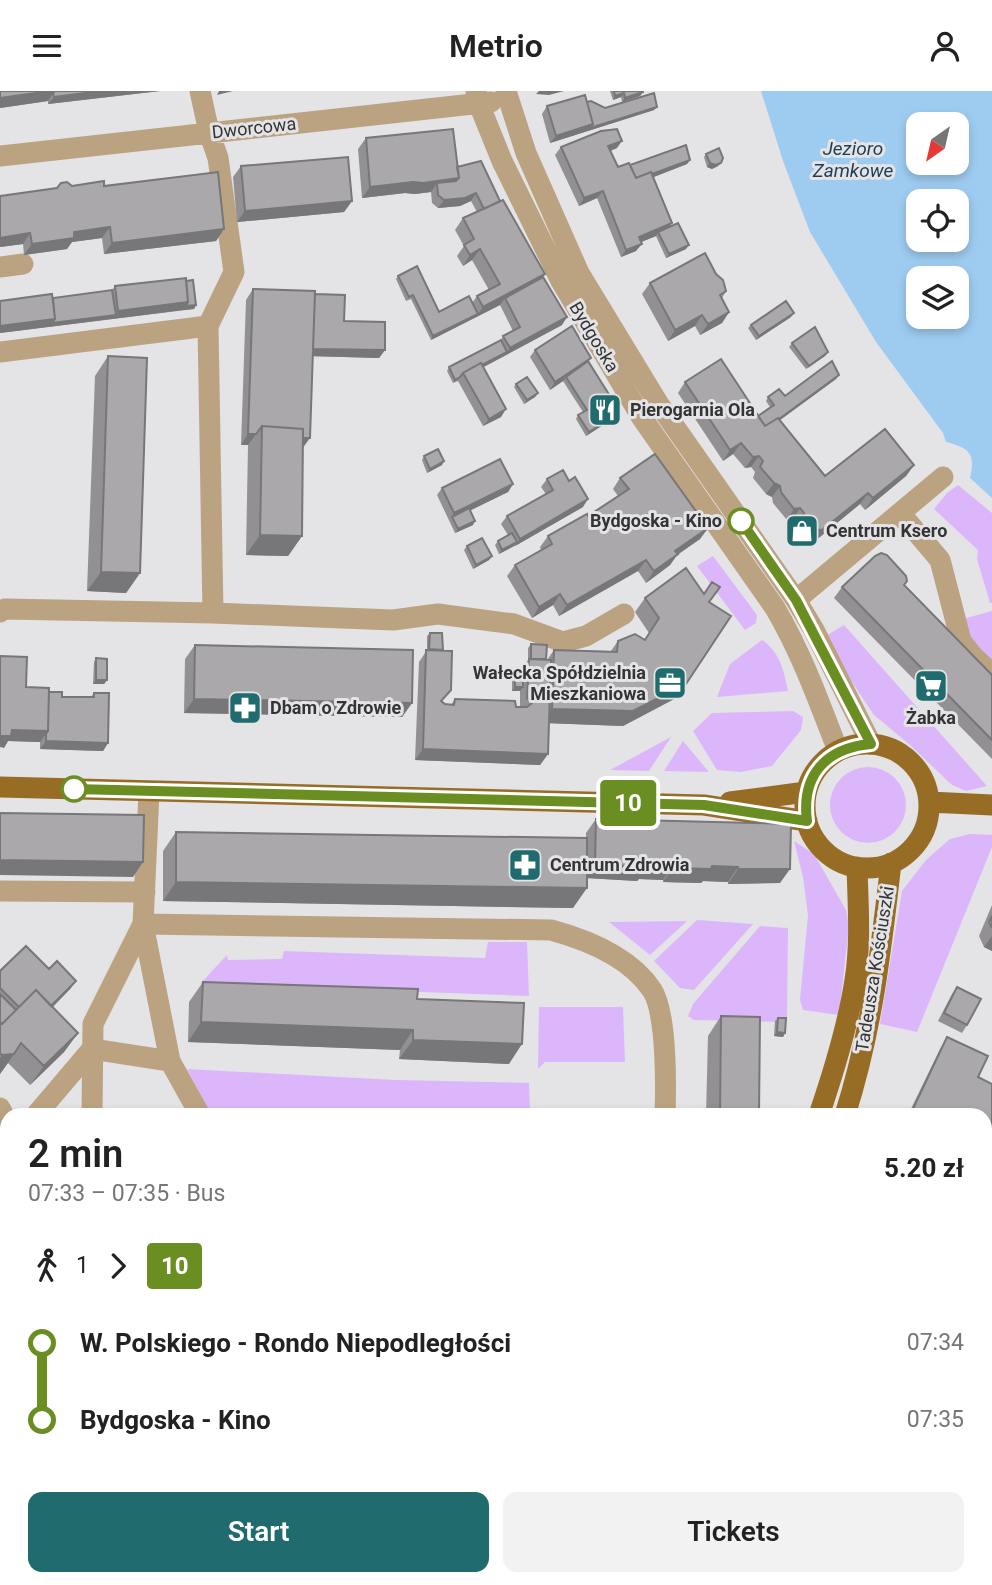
<!DOCTYPE html>
<meta charset="utf-8">
<style>
:root{--surface:#fff;--page:#f2f2f2;--text:#222;--muted:#767676;--accent:#1f6b6d}
body{margin:0;font-family:Roboto,sans-serif;background:var(--page);color:var(--text);height:100vh;display:flex;flex-direction:column;font-size:26px;white-space:nowrap}
*{box-sizing:border-box;margin:0}
p{font-size:23px;color:var(--muted)}
.icon{flex:none;width:38px;height:38px;fill:none;stroke:currentColor;stroke-width:2;stroke-linecap:round;stroke-linejoin:round}
.map{position:relative;flex:1;overflow:hidden}
.drawer{position:absolute;left:0px;top:1017px;width:992px;height:478px;display:flex;flex-direction:column;background:var(--surface);border-radius:21px 21px 0 0;box-shadow:0 4px 10px #0003}
.drawer>*{flex:none}
.badge{padding:0 14px;border-radius:5px;font-size:24px;line-height:46px}
.needle{width:46px;rotate:214deg}
.fabs{position:absolute;left:906px;top:21px;display:grid;gap:14px}
.fabs a{display:grid;place-items:center;width:63px;height:63px;border-radius:14px;background:var(--surface);box-shadow:0 4px 10px #0003;font-size:35px}
.map>.badge{position:absolute;translate:-50% -50%;box-shadow:0 0 0 4px #fff}
.legs{display:flex;align-items:center;gap:10px;height:77px;padding:0 28px;font-size:23px}
.legs p{margin-inline-start:auto}
.summary{display:flex;align-items:center;justify-content:space-between;height:119px;padding:0 28px}
h1{font-size:38px;font-weight:600;line-height:52px}
.primary-button{display:flex;gap:14px;margin-top:auto;padding:14px 28px}
.primary-button a{flex:1;height:80px;border-radius:14px;background:var(--accent);color:#fff;font-size:28px;font-weight:600;line-height:80px;text-align:center}
.primary-button a+a{background:var(--page);color:var(--text)}
ul{padding:0 28px;list-style:none}
li{display:flex;align-items:center;gap:24px;height:77px;font-size:26px}
li i{display:grid;place-items:center;width:10px;height:100%;margin:0 9px;background:currentColor}
li i::after{content:'';width:18px;height:18px;margin:-9px;border:5px solid;border-radius:50%;background:var(--surface)}
li p{margin-inline-start:auto}
li:first-child i{background:linear-gradient(#0000 50%,currentColor 0)}
li:last-child i{background:linear-gradient(currentColor 50%,#0000 0)}
header{display:flex;justify-content:space-between;align-items:center;height:91px;padding:0 28px;background:var(--surface);font-size:32px;font-weight:600}
.map>svg:first-child{display:block}
.commercial{fill:#edd3ce}
.green{fill:#dcb6fb}
.water{fill:#9eccf1;fill-rule:evenodd}
.lines{fill:none;stroke-linecap:round;stroke-linejoin:round}
.minor{stroke:#bba382;stroke-width:21}
.major{stroke:#976c25;stroke-width:21}
.wall{fill:#929093}
.shaded-wall{fill:#777678}
.building{fill:#aaa8ab;stroke:#777678;stroke-width:2}
.line-1-casing{stroke:#fff;stroke-width:16}
.line-1{stroke:#6b8e23;stroke-width:10}
.stop-1-dot{fill:#fff;stroke:#6b8e23;stroke-width:3.5}
.labels{text-anchor:middle;stroke-width:6;stroke-linejoin:round;paint-order:stroke}
.street-label{font-size:18px;fill:#353435;stroke:#e4e3e6}
.poi-label{font-size:18px;font-weight:bold;fill:#353435;stroke:#e4e3e6;text-anchor:start}
.stop-label{font-size:18px;font-weight:bold;fill:#353435;stroke:#e4e3e6;text-anchor:end}
.water-label{font-size:19px;font-style:italic;fill:#1c3f58;stroke:#e4e3e6}
</style>
<header><svg class="icon" aria-label="menu" viewBox="0 0 24 24"><path d="M4 6h16M4 12h16M4 18h16"/></svg>Metrio<svg class="icon" aria-label="person" viewBox="0 0 24 24"><circle cx="12" cy="8" r="4"/><path d="M4 21q1-7 8-7t8 7"/></svg></header>
<div class="map">
<svg width="992" height="1494" viewBox="0 0 992 1494">
<rect width="100%" height="100%" fill="#e4e3e6"/>
<path class="commercial" d="M211,1488H376L436,1494H210Z"/>
<path class="green" d="M958,394L992,422V512H990L977,468L978,459L934,418L947,402Z
M713,465L757,524L756,532L745,539L697,475Z
M992,520V572L968,548L963,528Z
M844,534L987,695L966,700L952,694L910,654L874,624L850,588L826,545Z
M762,549C780,561 784,580 788,600L717,606L730,573Z
M793,620L803,626L801,639L772,675L741,681L717,679L693,640L712,622Z
M671,646L649,680L610,679Z
M683,650L709,681L664,680Z
M830 714a38 38 0 1 1 76 0a38 38 0 1 1-76 0Z
M970,743L992,744V756L917,941L880,933L902,800L926,769L950,748Z
M794,750L814,763L846,819L849,835L839,924L803,919L800,909L808,824L803,786Z
M697,829L753,833L694,899L680,897L654,870Z
M687,830L650,864L609,831Z
M760,835L788,837L787,926L783,931L694,929L688,925L693,913Z
M488,851H527L529,905L200,893L227,864L228,869L282,868L284,860L485,867Z
M539,916H623L625,971H545L538,978Z
M187,978L396,989L529,992L530,1024H211Z
M0,1077L7,1078V1136L0,1133Z
M0,1150L7,1154V1488H71V1494H0Z
M509,1488H694L693,1494H508Z"/>
<path class="water" d="M761,0H992V407L970,387C976,362 969,357 946,351L943,342L876,251L810,141L783,70ZM919,33H957V72H919ZM919,110H957V149H919ZM919,187H957V226H919Z"/>
<g class="lines">
<path class="minor" d="M476,0L479,13L502,70L561,190L642,327L775,517C802,563 819,611 838,660
M506,0L526,62L579,182L658,312L796,509L814,539L871,653
M0,65L491,11
M0,176L23,173
M0,261L208,235
M901,423L940,469L961,550L973,565L992,583
M796,509L943,386
M0,521L5,518L213,522L208,235L234,181L218,67L209,41L200,0
M213,522L393,529L438,523L514,533L563,551L586,545L624,523
M149,701L143,833L170,970L200,1024
M0,800L145,801
M143,833L551,839C588,849 630,866 652,899C667,922 666,996 665,1024
M92,958L170,970
M0,1017L7,1031
M36,1024L92,958
M92,1024L93,933L143,833
M0,1047H7
M985,1101L992,1104
M985,1361L992,1358
M448,1488L478,1492
M192,1494L193,1488"/>
<path class="major" d="M805 715a62 62 0 1 1 124 0a62 62 0 1 1-124 0Z
M0,696L704,714L807,730
M730,711L806,701
M929,711L992,714
M819,1024C834,980 848,935 855,889C861,852 858,813 857,776
M845,1024C872,939 881,860 891,772
M728,1494L729,1488
M751,1494V1488"/>
</g>
<path class="wall" d="M0,0H160L48,13V10L0,17Z
M610,0H643L640,5L622,11L621,6L613,9Z
M587,11L605,17L654,19L550,52L542,23L547,15Z
M366,47L457,76L500,110L543,186L562,234L483,276L501,326L483,335L458,290L453,292L447,280L449,276L501,249L503,245L513,240L500,214L431,249L411,208L406,210L396,188L398,185L439,221L472,212L477,205L489,199L472,169L463,175L457,165L464,155L455,139L463,127L477,121L471,110L460,115L438,117L432,112L431,101L415,103L405,102L362,107L358,58Z
M561,56L617,57L610,60L618,76L690,69L687,73L653,86L669,136L686,158L666,167L656,145L641,151L636,160L621,166L597,107L579,115L555,64Z
M706,63L718,75L712,78L707,76L704,66Z
M241,75L352,110L344,121L237,131L233,86Z
M72,95H104L224,138L216,150L104,163L102,147L72,151L67,158L24,164L23,153L0,156Z
M186,190L196,214L194,218L0,242V210L53,207L112,199L115,195Z
M650,192L726,200L722,207L729,221L722,232L700,244L695,235L668,250L642,203Z
M253,198L344,230L385,259L379,267L313,265L303,357L302,445L288,465L246,464L248,354H241L246,209Z
M791,226L756,249L748,237L751,234Z
M792,252L828,261L825,265L806,278L789,256Z
M535,259L588,270L617,325L586,345L576,328L578,324L583,321L563,290L550,299L530,266Z
M108,265L140,482L126,502L87,500L95,285Z
M836,288L780,329L825,385L914,374L906,385L865,419L860,413L815,450L803,449L794,438L797,433L793,428L787,429L773,412L772,406L766,403L753,387L755,381L751,376L745,377L733,363L723,370L678,302L685,291L758,325L770,316L766,310L768,306L785,305Z
M516,293L538,302L535,306L524,313L514,296Z
M424,365L442,374L427,382L422,369Z
M620,387L708,437L700,448L677,464L670,474L646,492L638,480L559,525L553,514L532,527L507,485L515,474L541,459L540,456L548,445L588,425L618,405L613,398Z
M547,388L583,416L515,455H514L499,463L495,454L498,450L508,444L501,433L507,425L546,403L541,396Z
M513,393L508,401L470,419L473,434L455,442L437,404L442,397Z
M467,455L492,465L489,469L473,478L464,459Z
M907,490L904,494L992,584V668L834,507L842,496Z
M645,507L709,511L676,607L623,635L549,632L548,663L540,674L415,669L419,571L427,559V545L430,542L442,611L445,613L451,614L455,608L520,616V600H512V589L515,585H521V579L528,569V557L531,553L547,569L554,559L611,560L618,550L644,549L649,542L635,521Z
M195,554L412,612L402,626L184,622L185,568Z
M96,567L107,589L104,593H93L94,571Z
M26,596L49,601L62,606H91L94,602L108,652L103,660L40,658V651L8,650L4,657Z
M596,728L791,733L780,792L728,793V791L703,790L701,792L663,791V789L639,788L637,790L587,787L573,817L163,810V760L176,741L586,747V742Z
M992,814V860L984,856L979,845Z
M49,878L71,897L53,916L78,942L64,961L30,994L8,972L0,983V880Z
M203,891L417,908L509,973L399,968L400,959L188,951L189,911Z
M957,896L967,934L962,942L938,930L952,903Z
M721,925L759,1024H706L708,945Z
M778,927L785,942L783,946L774,945L775,930Z
M947,946L978,986L992,993V1064L985,1061V1024H908L940,958Z
M770,1488H819V1494H769Z
M866,1488H897L896,1494H868Z"/>
<path class="shaded-wall" d="M50,0H55L48,10L0,17V7Z
M101,0H160L48,13L54,6Z
M219,0H233L217,4Z
M539,0H564L549,4L536,3Z
M643,1L640,5L622,11L625,7Z
M624,2L621,6L613,9L615,5Z
M657,16L654,19L550,52L556,45L593,33Z
M622,50L617,57L603,63L608,55Z
M690,69L687,73L631,95L634,91Z
M710,72H721L718,75L712,78L707,76Z
M459,87L451,98L437,92L431,101L415,103L405,102L362,107L370,96Z
M603,100L597,107L579,115L584,107Z
M476,102L471,110L460,115L438,117L444,109Z
M352,110L344,121L237,131L245,120Z
M672,132L667,140L658,141L656,145L634,154L639,146Z
M110,136L102,147L72,151L67,158L24,164L32,153L74,141Z
M224,138L216,150L104,163L112,152Z
M30,142L23,153L0,156V147Z
M642,153L636,160L621,166L626,159Z
M689,154L686,158L666,167L669,163Z
M480,158L472,169L463,175L470,164Z
M545,183L538,194L505,207L500,214L431,249L433,245L478,223L483,216Z
M188,211L183,219L0,242V235L55,228L116,224L118,220Z
M196,214L194,218L183,219L186,215Z
M729,221L722,232L700,244L708,233Z
M794,222L791,226L756,249L759,245Z
M702,224L695,235L668,250L675,239Z
M567,226L562,234L465,286L464,284L507,261L510,257Z
M311,258L385,259L379,267L305,265Z
M828,261L825,265L806,278L809,275Z
M591,267L586,274L566,286L563,290L550,299L555,291Z
M839,284L836,288L757,346L760,343Z
M538,302L535,306L524,313L527,309Z
M506,318L501,326L483,335L489,328Z
M620,321L617,325L586,345L589,341Z
M248,343H256L248,354H241Z
M262,344L310,347L302,358Z
M741,352L733,363L723,370L730,359Z
M759,365L751,376L745,377L753,366Z
M444,370L442,374L427,382L430,378Z
M914,374L906,385L865,419L873,407Z
M774,392L780,395L772,406L766,403Z
M513,393L508,401L453,428L452,426L454,422Z
M868,402L860,413L815,450L803,449L810,438Z
M588,408L583,416L515,455L520,448Z
M800,417L793,428L787,429L794,418Z
M475,430L473,434L455,442L458,438Z
M708,437L700,448L677,464L670,474L646,492L654,480L675,460Z
M260,444L302,445L288,465L246,464Z
M517,451L514,455L499,463L502,459Z
M492,465L489,469L473,478L476,474Z
M646,469L638,480L559,525L567,514Z
M101,481L140,482L126,502L87,500Z
M560,503L553,514L532,527L539,516Z
M96,589H107L104,593H93Z
M686,593L676,607L623,635L542,632L552,618Z
M515,596H523L520,600H512Z
M194,608L412,612L402,626L184,622Z
M12,639L48,640L40,651L8,650L4,657L0,656V645Z
M46,650L108,652L103,660L40,658Z
M423,658L548,663L540,674L415,669Z
M0,769L143,771L133,786L0,784Z
M595,773L647,774H673L663,789L639,788L637,790L585,787Z
M712,775L738,776L728,791L703,790L701,792L663,791L673,777Z
M738,778H790L780,792L728,793Z
M176,791L587,797L573,817L163,810Z
M992,845V860L984,856Z
M76,890L71,897L36,932L41,925Z
M201,931L413,939L400,959L188,951Z
M777,941L785,942L783,946L774,945Z
M78,942L64,961L30,994L44,975Z
M413,949L522,953L509,973L399,968Z
M14,963L0,983V967L2,964Z"/>
<path class="building" d="M0,0H50L0,7Z
M55,0H101L54,6L53,2Z
M614,0H643V1L625,7L624,2L615,5Z
M654,2L657,16L590,37L593,33L587,11L591,10L605,17Z
M585,4L593,33L556,45L547,15Z
M453,38L459,87L423,92L413,91L370,96L366,47Z
M617,38L622,50L608,55L618,76L629,72L636,87L651,81L672,132L639,146L642,153L626,159L603,100L584,107L561,56L601,40Z
M686,54L690,69L652,83L651,81L636,87L630,74Z
M719,57L723,67L721,72L715,74L710,72L706,63Z
M348,66L352,110L245,120L241,75Z
M481,70L500,110L484,118L476,102L465,107L444,109L438,104L437,92L456,90L459,87L457,76Z
M218,81L224,138L112,152L110,136L74,141V147L32,153L30,142L0,147V105L57,97L61,92L67,91L72,95L104,90V95Z
M503,109L545,183L483,216L477,205L500,193L480,158L470,164L464,154L474,148L463,127Z
M678,132L689,154L669,163L658,141Z
M705,162L716,183L723,189L726,200L720,204L729,221L708,233L702,224L675,239L650,192Z
M417,175L439,221L469,205L478,223L433,245L413,204L409,206L398,185Z
M543,186L567,226L510,257L503,245L520,236L505,207Z
M186,187L188,211L118,220L115,195Z
M193,189L196,214L186,215L188,211L186,190Z
M253,198L315,200L310,347H303V338L262,335L256,343H248Z
M112,199L116,224L52,232L55,228L53,207Z
M52,203L55,228L0,235V210Z
M315,203L345,204L344,230L385,231V259L313,258Z
M786,210L794,222L759,245L751,234Z
M572,235L591,267L555,291L535,259Z
M815,236L828,261L809,275L792,252Z
M501,249L507,261L482,274L481,272L463,282L460,286L455,289L449,276Z
M108,265L147,267L140,482L101,481Z
M721,268L765,335L778,327L825,385L885,338L914,374L873,407L868,402L822,439L810,438L802,427L804,422L800,417L794,418L781,401L780,395L774,392L760,376L763,370L759,365L753,366L741,352L730,359L685,291Z
M588,270L620,321L589,341L578,324L587,319L566,286Z
M832,270L839,284L779,328L778,327L765,335L758,325L774,314L768,306L779,298L785,305Z
M481,272L506,318L489,328L463,282Z
M527,286L538,302L527,309L516,293Z
M262,335L303,338L302,445L260,444Z
M438,358L444,370L430,378L424,365Z
M655,363L708,437L675,460L678,463L654,480L646,469L567,514L560,503L539,516L515,474L552,453L548,445L587,423L588,425L629,398L620,387Z
M500,368L513,393L454,422L442,397Z
M563,379L569,390L575,386L588,408L520,448L507,425L553,399L547,388Z
M469,417L475,430L458,438L452,426Z
M512,442L517,451L502,459L498,450Z
M482,447L492,465L476,474L467,455Z
M881,462L887,464L906,485L907,490L904,494L992,584V649L842,496L875,465Z
M686,477L704,503L712,491L720,496L709,511L731,525L686,593L633,620L552,618L554,559L617,561L618,550L635,543L645,549L659,527L645,507Z
M430,542H442L443,559L429,558Z
M531,553L547,554L546,568H531Z
M195,554L413,559L412,612L194,608Z
M426,559L452,560L451,599L441,610L445,613L454,614L455,608L515,610L516,616H527L532,612L527,607L529,568L551,569L548,663L423,658Z
M0,565L27,566L26,596L49,597L48,640L12,639L11,645H0Z
M96,567L107,568V589H96Z
M515,585H523V596H515Z
M49,601H62V606H94V602H109L108,652L46,650V643L48,640Z
M0,722L144,724L143,771L0,769Z
M596,728L791,733L790,778H738V776L712,775L711,778L673,777V774H647V776L595,773Z
M176,741L587,747V797L176,791Z
M992,825V837L989,831Z
M26,855L49,878L57,870L76,890L51,915L36,899L19,916L0,897V880Z
M203,891L418,898L417,908L524,912L522,953L413,949V939L201,931Z
M957,896L981,908L967,934L944,922Z
M36,899L78,942L44,975L21,952L14,963L2,964L0,962V931L2,933Z
M0,903L16,919L2,933L0,931Z
M721,925L760,926L759,1024H720Z
M778,927H786L785,942L777,941Z
M947,946L988,965L978,986L992,993V1049L985,1046V1024H910Z
M985,1124L992,1125V1146L985,1174Z
M777,1488H819V1494H776Z
M870,1488H897L898,1491L889,1494H872Z
M952,1488H961L963,1494H942L941,1490Z
M525,1491L561,1494H525Z"/>
<g class="lines">
<defs>
<path id="line-1" d="M74,698L704,714L807,730C801,684 826,657 871,653L796,509L741,430"/>
</defs>
<use href="#line-1" class="line-1-casing"/>
<use href="#line-1" class="line-1"/>
</g>
<defs>
<symbol id="restaurant-square" viewBox="-11 -11 22 22"><rect x="-9" y="-9" width="18" height="18" rx="4" fill="#1f6b6d" stroke="#e4e3e6"/><path d="M-5-6h1v4h1v-4h1v4h1v-4h1v5L-1.5 .5V6h-2V.5L-5-1ZM5-6V6H3V1.5H1.5Q1.5-4 5-6Z" fill="#fff"/></symbol>
<symbol id="shop-square" viewBox="-11 -11 22 22"><rect x="-9" y="-9" width="18" height="18" rx="4" fill="#1f6b6d" stroke="#e4e3e6"/><path d="M-5-2.5h2.3a2.7 3.5 0 0 1 5.4 0H5L5.5 6h-11ZM-1.5-2.5h3a1.5 2.3 0 0 0-3 0Z" fill="#fff"/></symbol>
<symbol id="office-square" viewBox="-11 -11 22 22"><rect x="-9" y="-9" width="18" height="18" rx="4" fill="#1f6b6d" stroke="#e4e3e6"/><path d="M-6-3h4V-5.5h4V-3h4V5H-6ZM-1-4.5V-3h2v-1.5ZM-6 0V1H6V0Z" fill="#fff"/></symbol>
<symbol id="supermarket-square" viewBox="-11 -11 22 22"><rect x="-9" y="-9" width="18" height="18" rx="4" fill="#1f6b6d" stroke="#e4e3e6"/><path d="M-6-5.5h2.5l.6 2H6L4.5 2H-2.5L-4.4-4H-6ZM-1.5 3.2a1.3 1.3 0 1 0 .1 0ZM3 3.2a1.3 1.3 0 1 0 .1 0Z" fill="#fff"/></symbol>
<symbol id="pharmacy-square" viewBox="-11 -11 22 22"><rect x="-9" y="-9" width="18" height="18" rx="4" fill="#1f6b6d" stroke="#e4e3e6"/><path d="M-2-6h4v4h4v4h-4v4h-4v-4h-4v-4h4Z" fill="#fff"/></symbol>
</defs>
<g fill-rule="evenodd">
<use href="#restaurant-square" x="586" y="300" width="38" height="38"/>
<use href="#shop-square" x="783" y="421" width="38" height="38"/>
<use href="#office-square" x="651" y="573" width="38" height="38"/>
<use href="#supermarket-square" x="912" y="576" width="38" height="38"/>
<use href="#pharmacy-square" x="226" y="598" width="38" height="38"/>
<use href="#pharmacy-square" x="506" y="755" width="38" height="38"/>
</g>
<g class="stop-1-dot">
<circle cx="741" cy="430" r="12"/>
<circle cx="74" cy="698" r="12"/>
</g>
<g class="labels">
<g class="street-label">
<text transform="translate(254 37) rotate(-6)" y="6">Dworcowa</text>
<text transform="translate(594 246) rotate(59)" y="6">Bydgoska</text>
<text transform="translate(875 878) rotate(-81)" y="6">Tadeusza Kościuszki</text>
</g>
<g class="poi-label">
<text x="630" y="325">Pierogarnia Ola</text>
<text x="826" y="446">Centrum Ksero</text>
<text x="646" y="588" text-anchor="end">Wałecka Spółdzielnia<tspan x="646" dy="21">Mieszkaniowa</tspan></text>
<text x="270" y="623">Dbam o Zdrowie</text>
<text x="931" y="633" text-anchor="middle">Żabka</text>
<text x="550" y="780">Centrum Zdrowia</text>
</g>
<g class="stop-label">
<text x="722" y="436">Bydgoska - Kino</text>
</g>
<g class="water-label">
<text x="853" y="64">Jezioro<tspan x="853" dy="22">Zamkowe</tspan></text>
</g>
</g>
</svg>
<div class="fabs">
<a><svg class="needle" viewBox="-14 -14 28 28"><path d="M0-13l5 13h-10z" fill="#e53935"/><path d="M0 13l5-13h-10z" fill="#767676"/></svg></a>
<a><svg class="icon" aria-label="locate" viewBox="0 0 24 24"><circle cx="12" cy="12" r="6"/><path d="M12 2v4M12 18v4M2 12h4M18 12h4"/></svg></a>
<a><svg class="icon" aria-label="layers" viewBox="0 0 24 24"><path d="M12 4l9 5-9 5-9-5zM3 14l9 5 9-5"/></svg></a>
</div>
<b class="badge" style="left:628px;top:712px;background:#6b8e23;color:#fff">10</b>
<section class="drawer">
<div class="summary"><div><h1>2 min</h1><p>07:33 – 07:35 · Bus</p></div><b>5.20 zł</b></div>
<div class="legs"><svg class="icon" aria-label="walk" viewBox="0 0 24 24"><circle cx="13" cy="4" r="2"/><path d="M13 8l-2 6 4 7M11 14l-3 7M7 12l3-4h3l4 4"/></svg>1<svg class="icon" aria-label="forward" viewBox="0 0 24 24"><path d="M9 5l7 7-7 7"/></svg><b class="badge" style="background:#6b8e23;color:#fff">10</b></div>
<ul>
<li><i style="color:#6b8e23"></i><b>W. Polskiego - Rondo Niepodległości</b><p>07:34</p></li>
<li><i style="color:#6b8e23"></i><b>Bydgoska - Kino</b><p>07:35</p></li>
</ul>
<div class="primary-button"><a>Start</a><a>Tickets</a></div>
</section>
</div>
